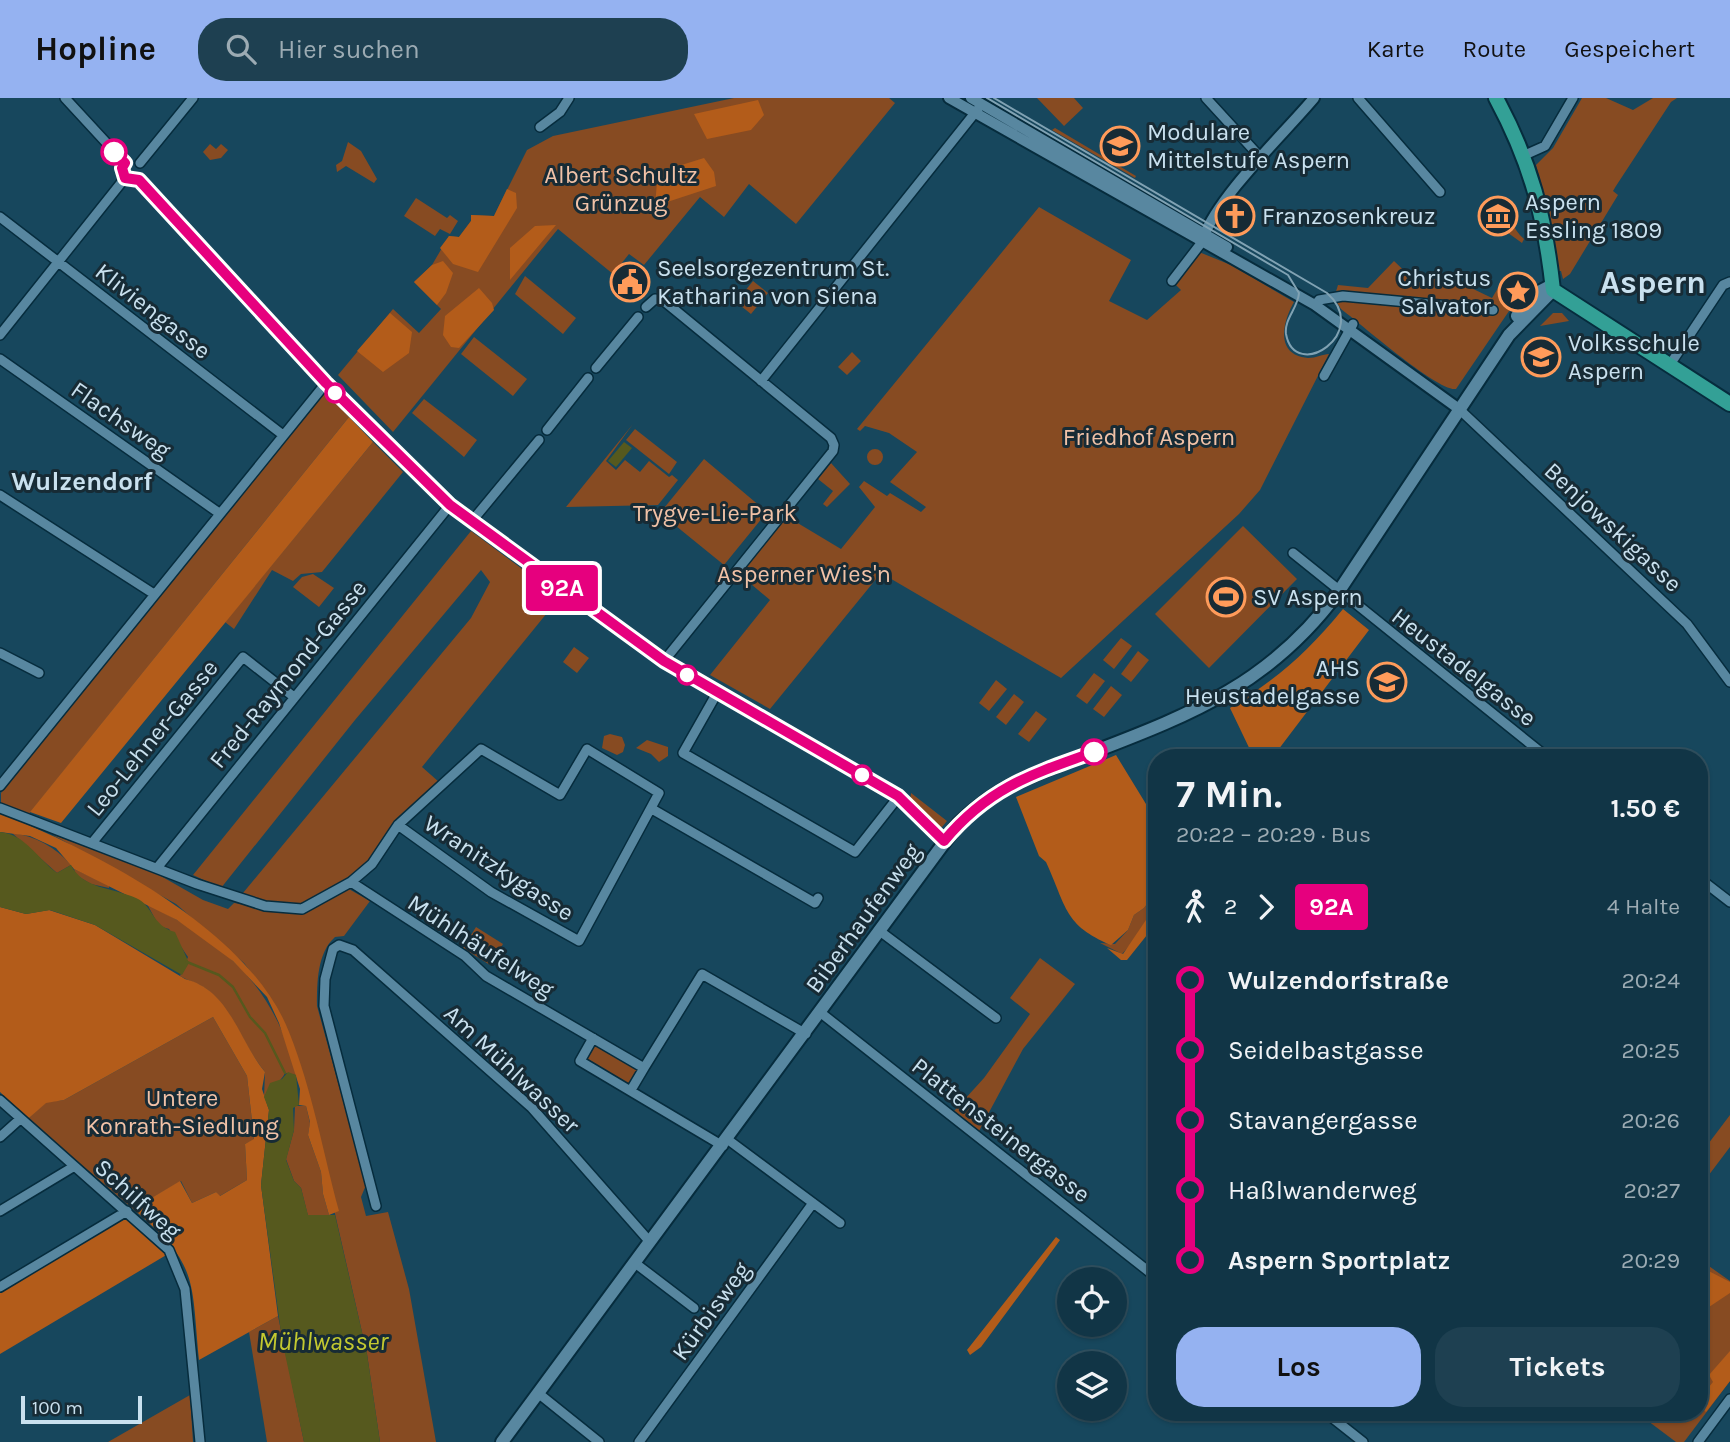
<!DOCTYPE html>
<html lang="de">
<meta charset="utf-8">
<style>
:root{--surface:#113546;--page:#1e4051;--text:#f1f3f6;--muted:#9cabb3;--line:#30505f;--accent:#95b2f1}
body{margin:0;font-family:Karla,sans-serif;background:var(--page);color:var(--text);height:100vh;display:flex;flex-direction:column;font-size:26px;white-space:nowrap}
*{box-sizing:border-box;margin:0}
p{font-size:23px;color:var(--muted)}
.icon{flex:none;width:38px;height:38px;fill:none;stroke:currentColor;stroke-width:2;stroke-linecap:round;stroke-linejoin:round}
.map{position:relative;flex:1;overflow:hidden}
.side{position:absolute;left:1148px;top:651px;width:560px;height:672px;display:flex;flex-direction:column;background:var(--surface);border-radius:28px;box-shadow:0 2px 5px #0004,0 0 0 2px var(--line)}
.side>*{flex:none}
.badge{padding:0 14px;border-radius:5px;font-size:24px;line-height:46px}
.controls{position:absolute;left:1057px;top:1169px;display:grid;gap:14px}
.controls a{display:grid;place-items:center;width:70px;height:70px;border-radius:50%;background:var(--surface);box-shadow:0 2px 5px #0004,0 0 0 2px var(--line);font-size:35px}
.scale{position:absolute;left:21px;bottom:18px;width:121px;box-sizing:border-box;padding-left:7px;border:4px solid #c9e1ef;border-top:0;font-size:19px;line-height:24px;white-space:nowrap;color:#c9e1ef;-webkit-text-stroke:5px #172b35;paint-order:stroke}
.map>.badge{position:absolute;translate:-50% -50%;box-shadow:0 0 0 4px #fff}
.legs{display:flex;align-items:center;gap:10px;height:77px;padding:0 28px;font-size:23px}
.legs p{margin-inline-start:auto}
.headline{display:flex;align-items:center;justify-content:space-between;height:119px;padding:0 28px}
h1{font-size:38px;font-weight:700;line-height:52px}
.cta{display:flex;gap:14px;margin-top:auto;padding:14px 28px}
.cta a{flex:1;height:80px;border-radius:28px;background:var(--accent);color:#111;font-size:28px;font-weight:700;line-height:80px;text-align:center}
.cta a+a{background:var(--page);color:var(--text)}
ul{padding:0 28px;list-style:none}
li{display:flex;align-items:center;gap:24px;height:70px;font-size:26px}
li i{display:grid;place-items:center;width:10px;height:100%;margin:0 9px;background:currentColor}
li i::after{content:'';width:18px;height:18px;margin:-9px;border:5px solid;border-radius:50%;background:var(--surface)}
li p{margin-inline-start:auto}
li:first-child i{background:linear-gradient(#0000 50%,currentColor 0)}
li:last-child i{background:linear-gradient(currentColor 50%,#0000 0)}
header{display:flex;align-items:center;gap:42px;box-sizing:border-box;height:98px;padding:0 35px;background:var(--accent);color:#111}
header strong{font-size:33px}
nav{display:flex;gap:38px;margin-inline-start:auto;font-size:24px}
.search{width:490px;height:63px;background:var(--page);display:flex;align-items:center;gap:18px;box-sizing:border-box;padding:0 24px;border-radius:28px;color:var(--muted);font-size:26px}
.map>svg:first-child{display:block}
.green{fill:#874b22}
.forest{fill:#b35c1a}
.water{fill:#56591e}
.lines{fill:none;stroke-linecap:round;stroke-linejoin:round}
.stream{stroke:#56591e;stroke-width:2.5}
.minor-casing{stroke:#062c3d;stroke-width:12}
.tertiary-casing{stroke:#062c3d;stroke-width:14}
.secondary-casing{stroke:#062c3d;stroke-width:16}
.primary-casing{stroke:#062c3d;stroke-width:18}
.minor{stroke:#5887a0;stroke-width:9}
.tertiary{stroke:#5887a0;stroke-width:10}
.secondary{stroke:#5887a0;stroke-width:12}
.primary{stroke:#33a096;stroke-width:14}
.tram{stroke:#80a2b3;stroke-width:2}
.line-1-casing{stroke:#fff;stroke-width:16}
.line-1{stroke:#e6007e;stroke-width:10}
.stop-1-dot{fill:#fff;stroke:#e6007e;stroke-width:3.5}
.labels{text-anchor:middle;stroke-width:6;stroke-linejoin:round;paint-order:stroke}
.poi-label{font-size:24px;fill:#c9e1ef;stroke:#172b35;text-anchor:start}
.park-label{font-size:24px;fill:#f1c2a7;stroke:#172b35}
.street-label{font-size:24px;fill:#c9e1ef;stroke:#172b35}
.neighbourhood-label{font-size:26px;font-weight:bold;fill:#c9e1ef;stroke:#172b35}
.water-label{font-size:26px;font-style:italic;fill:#c3c930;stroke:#172b35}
.district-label{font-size:32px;font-weight:bold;fill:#c9e1ef;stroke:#172b35}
</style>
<header>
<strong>Hopline</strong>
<div class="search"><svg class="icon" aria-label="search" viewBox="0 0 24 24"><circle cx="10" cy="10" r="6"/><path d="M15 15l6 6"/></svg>Hier suchen</div>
<nav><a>Karte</a><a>Route</a><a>Gespeichert</a></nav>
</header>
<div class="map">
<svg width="1730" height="1344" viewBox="0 0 1730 1344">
<rect width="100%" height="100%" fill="#17475d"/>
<path class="green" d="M734,0H889L895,5L796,126L749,86L724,119L700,99L644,167L629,156L613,176L558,131L393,334L338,277L393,211L419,235L441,211L414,184L432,167L449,138L459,139L471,123V117L494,118L527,52L553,38Z
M1037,0H1074L1083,10L1064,28Z
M1582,0H1606L1633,12L1653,0H1677L1671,4L1616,88L1613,93L1618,97L1570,176L1563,181L1561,173H1558L1550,119L1536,67L1553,50Z
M1055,30L1136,78L1135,80L1052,32Z
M348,44L361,53L377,81L374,85L346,68L337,74L336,67L342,63Z
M210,46L216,51L221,46L228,52L221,60L210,62L203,54Z
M416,100L447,120L450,117L458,123L450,136L440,131L435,138L404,118Z
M1501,108C1510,116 1512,131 1524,141L1522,145L1497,127L1505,116L1500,110Z
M1039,109L1131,162L1109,203L1147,222L1181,192L1175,186L1199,154L1231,167L1294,204C1283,223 1274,257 1308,260C1316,260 1323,256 1329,256L1260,392L1239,416L1061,580L881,475L770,611L710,577L770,502L739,476L786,418L841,451L875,409L859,389L864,383L887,398L890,395L921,414L926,409L890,384L917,354L889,335L865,328L860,333L857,331Z
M1394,163L1415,183L1428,186L1438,174L1492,200L1504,180L1524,191L1456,291C1438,294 1360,225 1341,211L1334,200L1338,187L1368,190Z
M525,178L576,220L563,236L515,196Z
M753,183L768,195L751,216L736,204Z
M1553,215H1562L1569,223L1540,228Z
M474,239L527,281L513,298L461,256Z
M852,254L861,263L847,277L838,269Z
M327,296L349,319L28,717L1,706V695L321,297Z
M424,301L477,342L464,359L412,315Z
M633,326L606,363L616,372L625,362L640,374L649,363L669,379L672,377L678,382L658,407L566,409Z
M635,331L677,364L669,376L626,342Z
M373,344L403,374L322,474L301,476L293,483L272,472L234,531L225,524Z
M867 359a8 8 0 1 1 16 0a8 8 0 1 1-16 0Z
M704,361L767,414L724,467L660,415Z
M831,365L850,386L827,409L823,406L833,393L818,381Z
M1243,428L1297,481L1209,570L1155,516Z
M471,433L560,499L422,669L439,684L401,717L372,760L356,776L301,808H278L249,800L243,795L471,520L490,484L481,472L355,622L221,790L193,777Z
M313,476L334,490L319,509L293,489L302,479Z
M1121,540L1132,548L1114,571L1103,562Z
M574,549L589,560L577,575L563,564Z
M1138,553L1149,562L1131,584L1121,576Z
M1094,575L1105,583L1087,606L1076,598Z
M996,582L1007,591L989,613L979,605Z
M1111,588L1122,597L1104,619L1093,611Z
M1014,596L1024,604L1006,627L996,619Z
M1036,613L1047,621L1029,644L1018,636Z
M610,636L622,639L625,647L623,654L617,657L602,650L604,638Z
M647,642L668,649V658L659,664L651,656L636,650Z
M911,695L947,723L942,729L933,727L910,703Z
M12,735C36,738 55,749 71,767L57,775Z
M53,737L145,769L203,802L228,811L234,805C284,812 303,824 347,790L370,803L344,838L335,839C317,855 317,885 317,908L366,1087L361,1099L366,1118L388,1114L409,1191L436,1344H380L367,1256L307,993L271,901L244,865L176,806Z
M74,771L109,787V790L91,786L76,777Z
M1157,793L1155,827L1153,821L1122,856L1100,845L1115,846L1128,832L1134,817L1144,810Z
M147,806C225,844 276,890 296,977L285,975C281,984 271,988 264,999L265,974C242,946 237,919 209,893C200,885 190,884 180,878L188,859L169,831L159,828Z
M476,829L503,846L490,867L463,850Z
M1040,860L1075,886L1023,951L979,1033L954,1013L984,980L1030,916L1010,900Z
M213,919L247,978L254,1042L245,1046L247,1082L218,1099L216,1094L192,1105L181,1083L133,1111L28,1021L46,1004L64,1002Z
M595,947L636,969L637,975L632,984L625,986L588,964L586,961Z
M295,1008H306L310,1025L308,1037L321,1074L323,1096L329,1117L308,1118L301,1090L294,1083L286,1061L294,1032Z
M1730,1017V1049L1699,1090V1058Z
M1699,1161L1730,1183V1283L1684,1344H1676L1644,1320L1648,1314H1699Z
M278,1218L304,1344H267L249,1234Z
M190,1297L193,1344H108Z"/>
<path class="forest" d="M758,2L764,17L751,32L707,41L694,16Z
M704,60L714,74L716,88L655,108L657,84L675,69Z
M507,91L516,95L517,110L478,174L453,166L440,150L449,138L459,139L471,123V117L494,118Z
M556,127L510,182V150L535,128Z
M443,163L453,175L446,195L437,207L414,184L432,167Z
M479,190L492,205L494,212L459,250L451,249L443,237L445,218Z
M390,215L412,234L409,255L383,274L357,253Z
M349,319L373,344L61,725L30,714Z
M1343,511L1369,532L1272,660H1254L1230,610C1279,579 1306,556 1343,511Z
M1116,657L1157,724V793L1144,810L1134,817L1128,832L1111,847C1064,827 1067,810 1046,764L1039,758L1016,699Z
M0,715C96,754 249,831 289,934C312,991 323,1054 339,1113L329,1117L323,1096L321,1074L308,1037L310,1024L306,1008L299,1007L300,991L279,925L267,899L233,863L177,822L74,771L56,750L30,738L0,734Z
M0,809L26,816L49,812L95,827L185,881C230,892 239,943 265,974L262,991L269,1012L261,1087L278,1218L199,1262C191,1181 199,1166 133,1111L180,1083L192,1105L216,1094L220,1098L247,1082L245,1046L254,1041L247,978L213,919L64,1002L46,1005L28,1021L0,994Z
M1148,819L1153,821L1155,827L1127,862H1121L1107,850L1123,856Z
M126,1120L168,1156L0,1256V1192Z
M1056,1139L1060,1142L1055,1149L981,1249L970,1257L967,1252Z
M1699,1168L1730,1184V1195L1703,1213L1699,1211Z
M1730,1253V1283L1706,1314L1699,1307V1301L1713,1284L1709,1277Z"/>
<path class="water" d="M624,344L632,350L616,369L608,363Z
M0,734C25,736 37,760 57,775L71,767C83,791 111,789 136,800C153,807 152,828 175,834L189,865L182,877L95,827L50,812L26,816L0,809Z
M288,974L296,977L299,1007L293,1010L294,1032L286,1062L294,1083L301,1090L308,1117H335L367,1256L380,1344H304L282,1242L261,1087L269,1012L264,999L270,985L282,981Z"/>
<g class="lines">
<path class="stream" d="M187,864L219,877L233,889L250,919L265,935L285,975"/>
<defs>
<path id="minor" d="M65,0L125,65
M1206,0L1261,60
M1358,0L1440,94
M540,29L560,14L569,0
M1525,57L1545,48L1573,0
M140,65L193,0
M139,82L326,285L450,407L664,563L899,698L944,743
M0,119L283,337
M1172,183L1202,144
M1315,207L1319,202L1343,198L1493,212
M646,209L655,201L664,203L831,340L834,347L833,353L664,563
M0,237L125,80
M0,261L219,415
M1669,268L1723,187L1730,184
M596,270L638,219
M1324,278L1353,226
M761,283L978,11
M1459,311L1687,526L1730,584
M547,332L588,280
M0,397L154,496
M472,423L539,342
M1293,455L1548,660
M0,555L39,575
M717,595L683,655L855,754L899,698
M0,688L326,285
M0,710L197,786L265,808L302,811L351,784L372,766L398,727L481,651L560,697L587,651L659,695L579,843L491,794L398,727
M652,711L815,805L818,800
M92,745L243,559L294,599
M157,770L450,407
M1699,780L1730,804
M351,784L465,858L486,878L644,970L631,992
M881,834L996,920
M821,915L1157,1180
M593,940L580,963L723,1048
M644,970L702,876L806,936
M0,1002L169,1152L185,1191L200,1344
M0,1039L20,1021
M727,1041L840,1125
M376,1108L324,908L325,881L333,851L339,847L353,852L532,1010L650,1144
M0,1113L73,1069
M635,1165L694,1210
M0,1189L127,1113
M538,1295L599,1344
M1325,1314L1363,1344
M639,1344L813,1105
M1698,1344L1730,1301"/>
<path id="tertiary" d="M949,0L1315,207L1459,311
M971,0L1227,149
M1203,140C1220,96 1282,38 1314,0"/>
<path id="secondary" d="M1517,218L1531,198L1552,187
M502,1344L958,726C1002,684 1038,675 1093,654C1195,615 1272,584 1339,493L1509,237L1553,192"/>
<path id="primary" d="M1496,0C1531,65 1545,119 1553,192L1730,306"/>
</defs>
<use href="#minor" class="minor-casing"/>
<use href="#tertiary" class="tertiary-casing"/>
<use href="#secondary" class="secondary-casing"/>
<use href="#primary" class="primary-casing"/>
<use href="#minor" class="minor"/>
<use href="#tertiary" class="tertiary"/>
<use href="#secondary" class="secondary"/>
<use href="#primary" class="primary"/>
<path class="tram" d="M987,0L1288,177L1299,195C1298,210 1284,221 1286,236C1295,285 1372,235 1327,195L994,0"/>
</g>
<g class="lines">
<defs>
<path id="line-1" d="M114,54L125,65L122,70L125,80L139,82L326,285L450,407L664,563L898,698L944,743C988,690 1032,676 1094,654"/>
</defs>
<use href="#line-1" class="line-1-casing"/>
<use href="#line-1" class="line-1"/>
</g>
<defs>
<symbol id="school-ring" viewBox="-11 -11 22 22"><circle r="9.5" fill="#172b35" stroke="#ff9b5a" stroke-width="1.5"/><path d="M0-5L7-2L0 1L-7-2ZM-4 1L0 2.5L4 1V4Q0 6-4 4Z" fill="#ff9b5a"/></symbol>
<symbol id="church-ring" viewBox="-11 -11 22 22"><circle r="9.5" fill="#172b35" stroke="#ff9b5a" stroke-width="1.5"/><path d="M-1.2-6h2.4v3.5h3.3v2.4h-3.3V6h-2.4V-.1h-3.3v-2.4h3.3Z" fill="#ff9b5a"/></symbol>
<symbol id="museum-ring" viewBox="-11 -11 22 22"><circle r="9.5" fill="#172b35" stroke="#ff9b5a" stroke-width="1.5"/><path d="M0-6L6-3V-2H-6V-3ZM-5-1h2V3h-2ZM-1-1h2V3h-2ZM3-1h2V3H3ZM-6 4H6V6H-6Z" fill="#ff9b5a"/></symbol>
<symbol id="civic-ring" viewBox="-11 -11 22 22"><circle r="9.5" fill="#172b35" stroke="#ff9b5a" stroke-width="1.5"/><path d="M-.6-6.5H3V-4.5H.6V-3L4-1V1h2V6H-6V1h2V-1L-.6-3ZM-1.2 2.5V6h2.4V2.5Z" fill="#ff9b5a"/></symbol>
<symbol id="sight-ring" viewBox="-11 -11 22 22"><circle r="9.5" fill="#172b35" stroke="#ff9b5a" stroke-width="1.5"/><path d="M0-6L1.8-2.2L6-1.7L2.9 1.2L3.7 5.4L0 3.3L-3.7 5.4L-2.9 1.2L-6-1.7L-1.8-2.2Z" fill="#ff9b5a"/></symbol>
<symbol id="stadium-ring" viewBox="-11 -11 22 22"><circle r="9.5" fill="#172b35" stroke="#ff9b5a" stroke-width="1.5"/><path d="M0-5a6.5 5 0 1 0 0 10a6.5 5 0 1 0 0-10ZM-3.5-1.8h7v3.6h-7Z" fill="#ff9b5a"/></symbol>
</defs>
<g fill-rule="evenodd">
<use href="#school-ring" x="1098" y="26" width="44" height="44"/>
<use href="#church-ring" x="1213" y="96" width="44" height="44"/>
<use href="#museum-ring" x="1476" y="96" width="44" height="44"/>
<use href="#civic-ring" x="608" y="162" width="44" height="44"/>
<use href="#sight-ring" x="1496" y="172" width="44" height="44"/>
<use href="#school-ring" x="1519" y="237" width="44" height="44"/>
<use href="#stadium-ring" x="1204" y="477" width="44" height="44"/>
<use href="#school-ring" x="1365" y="562" width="44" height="44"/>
</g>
<g class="stop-1-dot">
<circle cx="114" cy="54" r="12"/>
<circle cx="335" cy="295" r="9"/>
<circle cx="687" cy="577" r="9"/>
<circle cx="1094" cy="654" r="12"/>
<circle cx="862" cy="677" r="9"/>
</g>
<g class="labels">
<g class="poi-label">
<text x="1147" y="42">Modulare<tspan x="1147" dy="28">Mittelstufe Aspern</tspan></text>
<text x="1525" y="112">Aspern<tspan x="1525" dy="28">Essling 1809</tspan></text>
<text x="1262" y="126">Franzosenkreuz</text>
<text x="657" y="178">Seelsorgezentrum St.<tspan x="657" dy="28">Katharina von Siena</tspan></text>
<text x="1491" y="188" text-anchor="end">Christus<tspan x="1491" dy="28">Salvator</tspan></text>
<text x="1568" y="253">Volksschule<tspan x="1568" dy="28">Aspern</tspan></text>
<text x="1253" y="507">SV Aspern</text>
<text x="1360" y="578" text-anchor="end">AHS<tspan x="1360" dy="28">Heustadelgasse</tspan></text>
</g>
<g class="park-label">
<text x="621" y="85">Albert Schultz<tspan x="621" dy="28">Grünzug</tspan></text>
<text x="1149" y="347">Friedhof Aspern</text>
<text x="715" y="423">Trygve-Lie-Park</text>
<text x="804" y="484">Asperner Wies'n</text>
<text x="182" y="1008">Untere<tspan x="182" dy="28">Konrath-Siedlung</tspan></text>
</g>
<g class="street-label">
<text transform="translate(153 213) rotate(38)" y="8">Kliviengasse</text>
<text transform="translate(121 322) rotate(35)" y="8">Flachsweg</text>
<text transform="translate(1613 429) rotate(43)" y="8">Benjowskigasse</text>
<text transform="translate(1464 569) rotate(38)" y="8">Heustadelgasse</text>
<text transform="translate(288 576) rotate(-51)" y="8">Fred-Raymond-Gasse</text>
<text transform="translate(152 640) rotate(-51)" y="8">Leo-Lehner-Gasse</text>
<text transform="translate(499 770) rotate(33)" y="8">Wranitzkygasse</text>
<text transform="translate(863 820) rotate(-54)" y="8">Biberhaufenweg</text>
<text transform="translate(481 848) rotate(33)" y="8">Mühlhäufelweg</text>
<text transform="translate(512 971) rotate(43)" y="8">Am Mühlwasser</text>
<text transform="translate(1001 1032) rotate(38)" y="8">Plattensteinergasse</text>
<text transform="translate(138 1101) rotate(42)" y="8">Schilfweg</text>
<text transform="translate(711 1213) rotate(-54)" y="8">Kürbisweg</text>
</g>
<g class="neighbourhood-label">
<text x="82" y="392">Wulzendorf</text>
</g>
<g class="water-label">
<text x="323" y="1252">Mühlwasser</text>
</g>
<g class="district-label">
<text x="1653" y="195">Aspern</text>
</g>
</g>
</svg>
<div class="controls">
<a><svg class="icon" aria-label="locate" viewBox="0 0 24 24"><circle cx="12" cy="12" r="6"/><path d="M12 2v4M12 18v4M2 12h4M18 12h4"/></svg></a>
<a><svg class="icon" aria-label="layers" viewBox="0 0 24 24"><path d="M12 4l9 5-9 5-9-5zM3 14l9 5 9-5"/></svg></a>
</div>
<div class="scale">100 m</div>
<b class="badge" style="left:562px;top:490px;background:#e6007e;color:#fff">92A</b>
<section class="side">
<div class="headline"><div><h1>7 Min.</h1><p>20:22 – 20:29 · Bus</p></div><b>1.50 €</b></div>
<div class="legs"><svg class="icon" aria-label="walk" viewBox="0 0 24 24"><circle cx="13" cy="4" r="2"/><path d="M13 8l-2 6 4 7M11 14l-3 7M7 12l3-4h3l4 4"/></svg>2<svg class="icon" aria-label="forward" viewBox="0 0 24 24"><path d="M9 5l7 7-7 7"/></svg><b class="badge" style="background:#e6007e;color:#fff">92A</b><p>4 Halte</p></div>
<ul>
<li><i style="color:#e6007e"></i><b>Wulzendorfstraße</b><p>20:24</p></li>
<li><i style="color:#e6007e"></i><span>Seidelbastgasse</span><p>20:25</p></li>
<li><i style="color:#e6007e"></i><span>Stavangergasse</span><p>20:26</p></li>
<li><i style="color:#e6007e"></i><span>Haßlwanderweg</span><p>20:27</p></li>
<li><i style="color:#e6007e"></i><b>Aspern Sportplatz</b><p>20:29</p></li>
</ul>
<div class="cta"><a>Los</a><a>Tickets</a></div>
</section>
</div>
